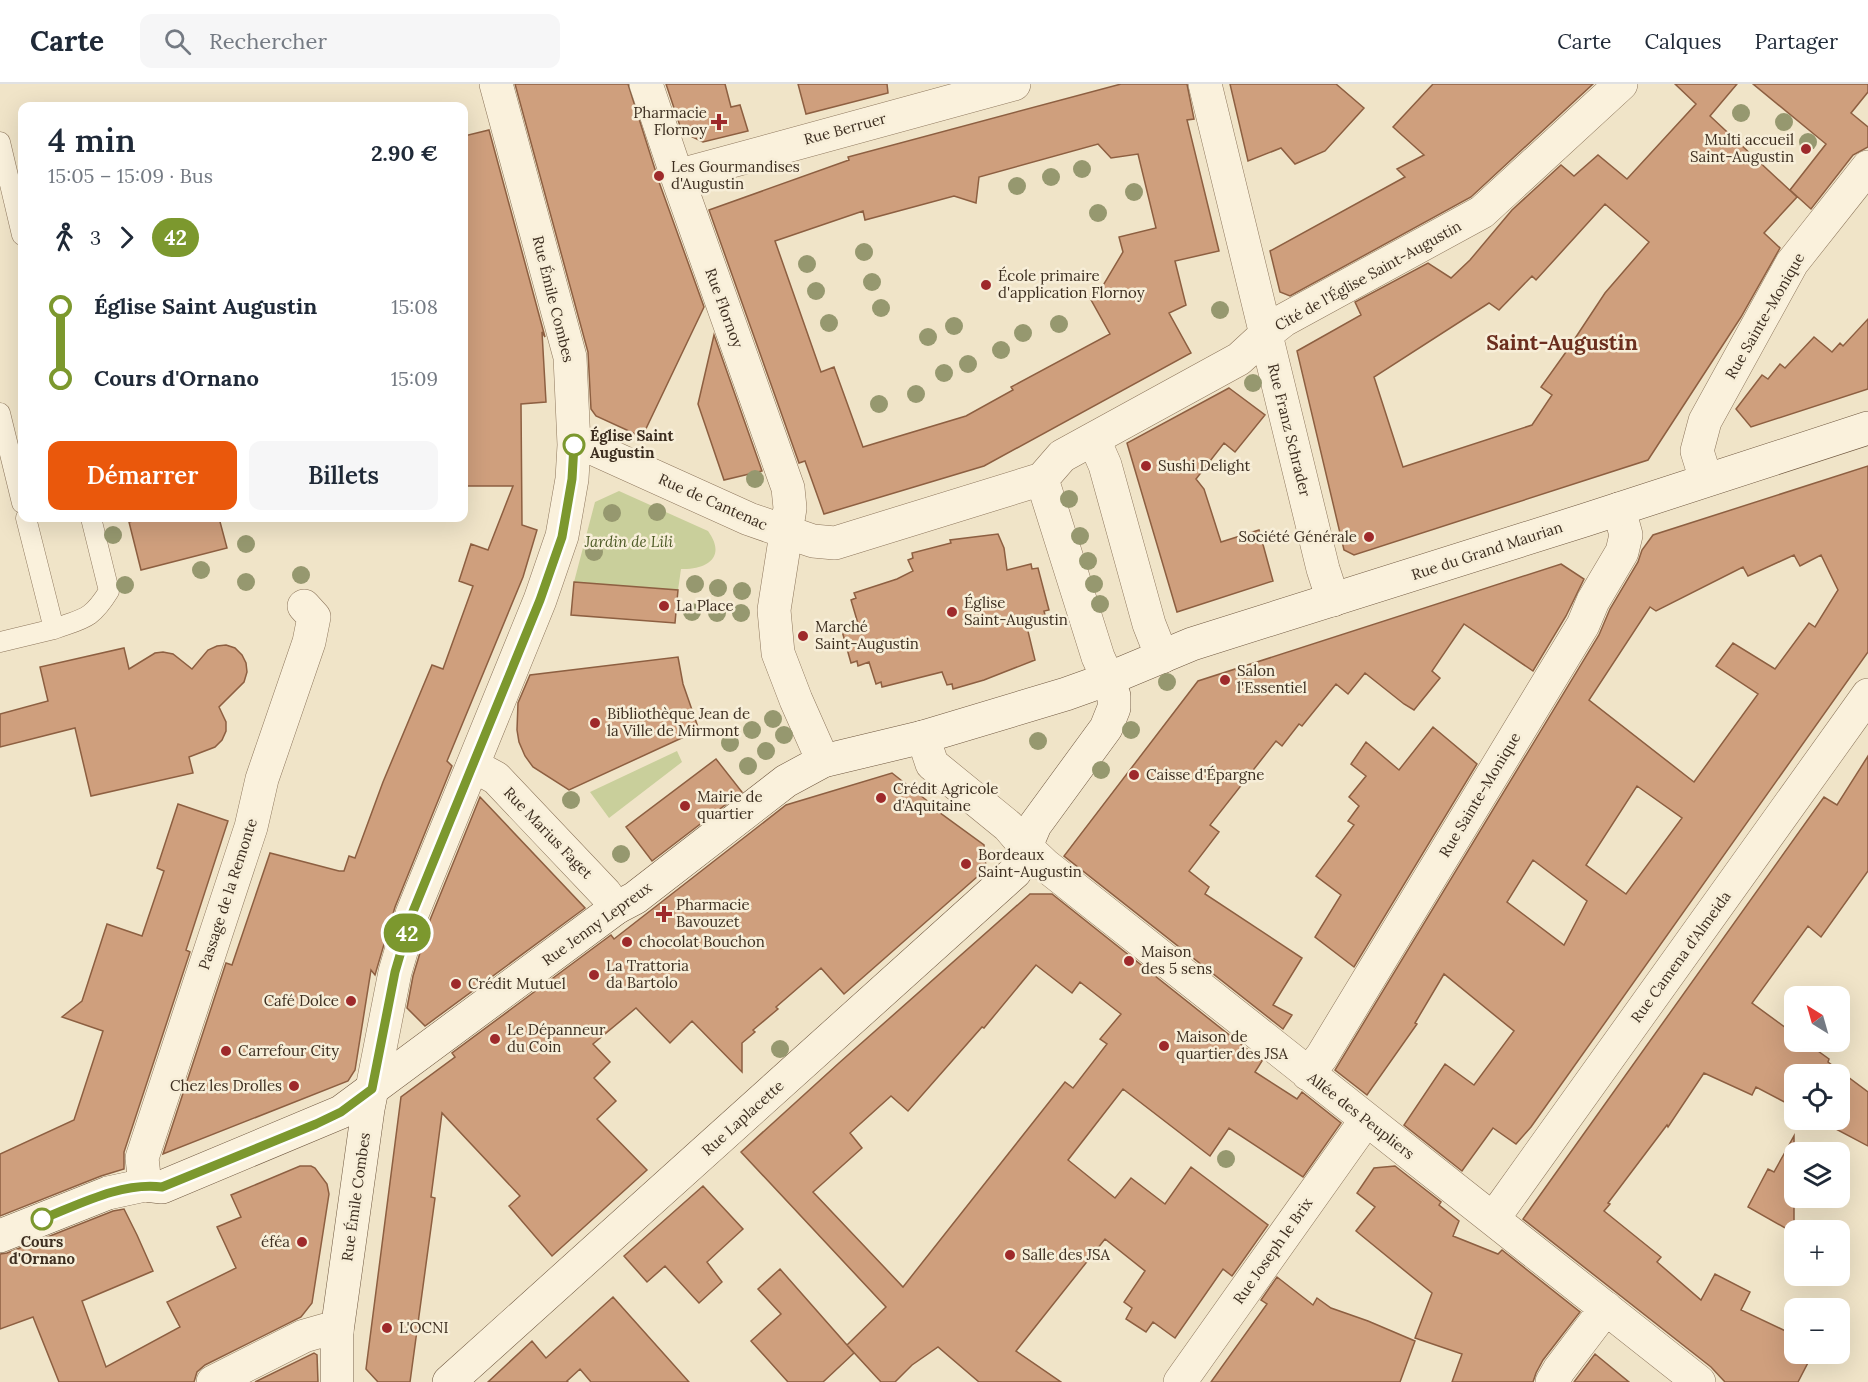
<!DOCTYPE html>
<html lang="fr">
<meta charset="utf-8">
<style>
:root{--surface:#fff;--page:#f6f6f7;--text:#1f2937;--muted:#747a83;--line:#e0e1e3;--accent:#ea580c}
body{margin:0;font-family:Lora,serif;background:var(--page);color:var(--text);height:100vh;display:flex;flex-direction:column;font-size:22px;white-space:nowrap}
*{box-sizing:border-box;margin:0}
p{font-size:20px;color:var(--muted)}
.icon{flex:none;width:33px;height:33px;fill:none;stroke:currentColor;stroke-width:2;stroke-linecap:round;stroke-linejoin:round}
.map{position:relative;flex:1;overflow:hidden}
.details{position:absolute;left:18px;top:18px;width:450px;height:420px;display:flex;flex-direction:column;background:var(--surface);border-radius:12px;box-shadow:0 6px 24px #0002}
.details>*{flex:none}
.badge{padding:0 12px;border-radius:20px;font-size:21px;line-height:39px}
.needle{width:39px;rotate:323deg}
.fabs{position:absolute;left:1784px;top:902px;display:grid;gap:12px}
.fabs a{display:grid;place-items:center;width:66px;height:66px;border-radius:12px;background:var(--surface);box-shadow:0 6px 24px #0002;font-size:30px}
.map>.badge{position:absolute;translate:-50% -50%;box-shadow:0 0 0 3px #fff}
.legs{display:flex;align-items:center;gap:9px;height:66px;padding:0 30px;font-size:20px}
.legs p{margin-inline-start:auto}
.headline{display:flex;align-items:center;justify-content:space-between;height:102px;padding:0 30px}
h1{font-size:33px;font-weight:600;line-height:45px}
.primary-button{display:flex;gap:12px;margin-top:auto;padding:12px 30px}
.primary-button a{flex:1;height:69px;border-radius:12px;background:var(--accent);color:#fff;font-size:24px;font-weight:600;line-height:69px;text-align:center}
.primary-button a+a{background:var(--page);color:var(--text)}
ul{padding:0 30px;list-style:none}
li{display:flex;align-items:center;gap:21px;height:72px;font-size:22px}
li i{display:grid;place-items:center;width:9px;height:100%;margin:0 8px;background:currentColor}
li i::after{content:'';width:15px;height:15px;margin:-8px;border:4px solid;border-radius:50%;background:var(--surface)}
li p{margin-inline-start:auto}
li:first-child i{background:linear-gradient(#0000 50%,currentColor 0)}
li:last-child i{background:linear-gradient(currentColor 50%,#0000 0)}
header{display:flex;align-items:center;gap:36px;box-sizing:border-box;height:84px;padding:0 30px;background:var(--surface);border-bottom:2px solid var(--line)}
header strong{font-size:28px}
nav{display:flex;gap:33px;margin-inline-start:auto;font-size:21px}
.search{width:420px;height:54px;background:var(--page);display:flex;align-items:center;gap:15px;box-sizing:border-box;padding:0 21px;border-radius:12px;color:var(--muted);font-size:22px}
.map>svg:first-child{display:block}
.green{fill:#c9cf9b}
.building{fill:#cf9f7d;stroke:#8d5f41;stroke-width:1.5;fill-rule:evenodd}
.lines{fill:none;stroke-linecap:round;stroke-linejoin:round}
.lane-casing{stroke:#8d765c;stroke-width:21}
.street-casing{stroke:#8d765c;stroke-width:34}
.secondary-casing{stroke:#6f573f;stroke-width:34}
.lane{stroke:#faf1dc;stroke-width:20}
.street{stroke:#faf1dc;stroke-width:33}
.secondary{stroke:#faf1dc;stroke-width:33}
.tree{fill:#96986f}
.line-1-casing{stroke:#fff;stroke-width:14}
.line-1{stroke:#7c982e;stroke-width:9}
.poi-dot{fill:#9e2a2b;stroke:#f7eed8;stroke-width:2}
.stop-1-dot{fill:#fff;stroke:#7c982e;stroke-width:3}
.labels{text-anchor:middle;stroke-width:5;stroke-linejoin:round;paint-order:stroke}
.poi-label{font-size:15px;fill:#3d2e20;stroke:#f7eed8;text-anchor:start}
.street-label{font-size:15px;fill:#3d2e20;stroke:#f7eed8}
.stop-label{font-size:15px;font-weight:bold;fill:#3d2e20;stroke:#f7eed8;text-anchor:start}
.park-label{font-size:15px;font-style:italic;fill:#4d5a26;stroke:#f7eed8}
.district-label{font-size:21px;font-weight:bold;fill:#6b2e1e;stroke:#f7eed8}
</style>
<header>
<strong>Carte</strong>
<div class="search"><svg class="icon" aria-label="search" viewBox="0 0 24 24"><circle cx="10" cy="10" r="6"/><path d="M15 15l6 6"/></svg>Rechercher</div>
<nav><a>Carte</a><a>Calques</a><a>Partager</a></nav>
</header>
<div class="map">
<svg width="1868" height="1298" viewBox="0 0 1868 1298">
<rect width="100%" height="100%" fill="#f0e4c8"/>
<path class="green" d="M619,407L708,447C727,473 707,486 681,485L678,506L574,498L595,418Z
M677,667L682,678L609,734L590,708Z"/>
<path class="building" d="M515,0H628L659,98L704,223L642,353L596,332L591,325L588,268Z
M666,0H725L731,23L740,21L748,47L703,58L682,48Z
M798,0H887L888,9L806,30Z
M1121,0H1187L1194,35L1187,36L1219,167L1175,177L1186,221L1169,229L1191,269L984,382L824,430L805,377L799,379L709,126L849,76L848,73ZM1098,60L1111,74L1138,70L1156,144L1119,153L1123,168L1098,210L1090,214L1110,250L1011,303L1013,306L966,332L863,363L834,283L821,288L775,157L863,127L865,136L954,112L976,119L979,93Z
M1230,0H1336L1364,24L1325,67L1295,80L1281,64L1248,77Z
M1433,0H1593L1471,113L1290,212L1280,208L1270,167L1405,93L1397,85L1424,71L1393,43Z
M1675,0H1737L1710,32L1797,113L1764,149L1780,164L1741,233L1648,376L1354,471L1344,466L1297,267L1361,231L1355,218L1428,179L1451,194L1470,176L1512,126L1561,81L1574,92L1598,71L1627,95L1696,20ZM1605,120L1649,158L1605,209L1566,268L1541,303L1552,311L1532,341L1403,383L1374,293L1489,219L1499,226L1532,192L1536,196Z
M1753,0H1868V8L1851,29L1868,43V63L1853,71L1811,125L1790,106L1826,60Z
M489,46L545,253L542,248L546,318L521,320L522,441L537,446L523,493L447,677L452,682L395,823L375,891L371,886L355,986L348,997L163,1070L226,879L232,881L270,769L339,787H344L349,772L355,774L383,698L432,581L443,585L473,502L459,497L471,460L488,466L513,402H464V52Z
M1868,235V305L1751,343L1736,325L1762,291L1768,295L1780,280L1785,284L1814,253L1832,268L1840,259L1843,262Z
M714,251L762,387L724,396L698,320Z
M1229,304L1265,331L1235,368L1224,359L1196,395L1204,405L1221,458L1259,446L1273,497L1177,528L1127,359Z
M1868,382V568L1531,1043L1516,1060L1493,1044L1462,1087L1404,1041L1445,980L1474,1001L1514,947L1444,890L1415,939L1417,940L1367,1011L1335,986L1599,551L1610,525L1638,478L1642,466L1653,451ZM1794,471L1800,482L1821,471L1838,506L1815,543L1809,539L1775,585L1733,559L1716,582L1758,610L1694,698L1589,616L1650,523L1656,527L1743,483L1748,492ZM1637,702L1682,734L1626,810L1586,781ZM1533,776L1587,817L1564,861L1507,818Z
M144,434H219L227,464L141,486L129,438Z
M998,450L1004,464L1007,486L1031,480L1032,485L1038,484L1049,526L1044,527L1045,531L1026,539L1035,576L984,596L953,605L952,600L947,601L942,588L882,603L881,598L876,600L869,578L858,582L857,577L851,579L842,547L859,543L851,516L856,514L854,509L897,495L913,487L908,476L913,474L912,469L951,459L950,456Z
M1561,480L1584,495L1566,532L1533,587L1464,540L1432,587L1440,594L1414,626L1404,620L1365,589L1348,610L1336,600L1302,642L1299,640L1282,662L1276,657L1210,741L1219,748L1189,787L1209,803L1205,810L1302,874L1273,921L1292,931L1283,945L1064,772L1198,597Z
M574,498L678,506L675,539L571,531Z
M226,561L235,564L242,571L246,579L247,588L244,598L219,623L226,638V647L222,656L215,663L189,673L193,689L91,712L75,644L0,663V630L48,617L40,583L124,564L129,585L155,569L163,568L173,570L192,585L208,566L217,562Z
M678,573L683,600L699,646L569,706L533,683L525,672L519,658L517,646L518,619L530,591Z
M1433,643L1477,680L1354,883L1315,853L1341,811L1316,792L1354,741L1348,737L1359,722L1349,713L1366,692L1351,680L1366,658L1399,686Z
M1868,672V787L1821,853L1808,842L1752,919L1794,950V957H1804L1829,975L1828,978L1868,1008V1062L1817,1035H1839V990H1794V1023L1756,1003L1752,1011L1704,989L1668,1043L1667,1041L1608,1119L1610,1120L1604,1127L1661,1173L1657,1178L1701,1216L1715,1190L1750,1208L1741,1226L1794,1251V1269H1813L1798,1298H1725L1711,1283L1523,1135L1824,713L1837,721Z
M716,675L742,708L652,777L626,743Z
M892,689L930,719L928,720L984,761L986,785L844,910L821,884L776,923L778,925L753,946L755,948L742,959V988L692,937L670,959L636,924L593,960L610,978L594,994L616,1017L597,1035L647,1086L552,1172L509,1122L520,1112L442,1029L431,1113L435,1114L410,1298H378L366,1285L401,1013L455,973L452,969L611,851L614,855L786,721Z
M480,713L585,824L425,942L407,924L413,892L430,836Z
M178,720L228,737L186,866L190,868L124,1068V1085L101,1092L0,1132V1070L74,1036L103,947L62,933L82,917L107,840L142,852L164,787L157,784Z
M1030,810H1052L1262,977L1255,988L1297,1015L1302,1008L1341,1039L1303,1093L1229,1044L1210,1072L1123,1005L1068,1076L1115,1114L1131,1094L1165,1120L1191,1083L1268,1141L1232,1192L1223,1185L1175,1254L1153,1238L1146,1248L1126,1235L1132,1224L1124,1218L1145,1187L1105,1155L1016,1267L1061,1298H979L938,1263L912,1281L895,1298H881L847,1261L886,1223L741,1068L839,979ZM1036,881L1072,909L1080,898L1121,930L1100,955L1107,960L1073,1004L1065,998L903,1203L813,1108L862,1064L850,1049L891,1012L908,1027L982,943L984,944Z
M1794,1052V1149L1748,1123L1768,1085L1774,1088Z
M300,1082H311L315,1084L327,1100L329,1110L312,1219L301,1233L205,1281L197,1288L194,1298H59L33,1233L0,1245V1170L7,1169L113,1127L124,1125L137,1151L153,1187L82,1217L106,1283L180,1243L167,1218L236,1184L217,1143L241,1133L231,1111Z
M1395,1082L1441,1118L1439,1121L1459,1137L1453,1152L1498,1170L1502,1166L1580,1228L1543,1276L1536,1289L1533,1298H1452L1462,1270L1415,1254L1432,1209L1356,1147L1375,1123L1357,1109L1374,1084Z
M703,1102L743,1145L707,1178L722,1198L699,1219L665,1182L647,1198L624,1172Z
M780,1185L854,1269L823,1298H788L751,1257L781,1230L758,1205Z
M1277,1193L1313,1221L1317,1214L1331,1224L1368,1237L1415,1257L1400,1298H1211L1267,1220L1261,1216Z
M613,1213L689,1298H591L580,1285L567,1297L568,1298H488L532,1257L546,1274Z
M314,1269L317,1271L318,1298H255Z
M1595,1270L1629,1298H1574Z"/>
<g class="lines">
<defs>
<path id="lane" d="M0,58L22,151
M0,329L22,419
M54,545C84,534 91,536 109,507L91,434
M0,558L54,545L26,434"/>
<path id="street" d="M646,0L677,92L788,404L790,424L774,526L778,569L796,616L823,677
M1205,0L1323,485L1333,516
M677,92L1014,0
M1094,356L1105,381L1149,540L1162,573
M574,361L583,360L749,435L813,457L835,459L1042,395L1098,573L1108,595
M1042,395L1062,372L1239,275L1265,251L1284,236L1482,128L1621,0
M1706,396L1697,367L1705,337L1792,179L1868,83
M923,653L932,680L1008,742L1026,763L1045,781L1699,1298
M474,682L496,694L605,809L616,824
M1308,990L1322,972L1583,541L1593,517L1622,468L1626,451L1619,425
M372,1005L395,888L412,830L540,516L562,452L572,395L574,361L570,273L496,0
M145,1101L142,1074L251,743L262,695L309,558L314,533L304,522
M1493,1135L1868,611
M213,1298L304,1252L325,1246L337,1247
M1180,1298L1366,1036
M1552,1298L1559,1286L1606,1224"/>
<path id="secondary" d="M0,1152L108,1109L145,1101L162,1103L341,1028L616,824L635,814L786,697L823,677L923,653L1066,610L1108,595L1192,560L1585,436L1868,344
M337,1298V1247L368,1025L372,1005
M449,1298L1015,788L1035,741L1106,644L1114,624V612L1108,595"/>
</defs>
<use href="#lane" class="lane-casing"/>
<use href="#street" class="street-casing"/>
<use href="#secondary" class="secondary-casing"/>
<use href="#lane" class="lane"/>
<use href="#street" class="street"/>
<use href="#secondary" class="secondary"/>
</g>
<g class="tree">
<circle cx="1741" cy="29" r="9"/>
<circle cx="1784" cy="38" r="9"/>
<circle cx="1808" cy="58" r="9"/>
<circle cx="1082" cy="85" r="9"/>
<circle cx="1051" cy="93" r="9"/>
<circle cx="1017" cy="102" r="9"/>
<circle cx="1134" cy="108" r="9"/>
<circle cx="1098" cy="129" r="9"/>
<circle cx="864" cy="168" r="9"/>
<circle cx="807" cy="180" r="9"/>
<circle cx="872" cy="198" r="9"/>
<circle cx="816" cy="207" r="9"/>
<circle cx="881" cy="224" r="9"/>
<circle cx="1220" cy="226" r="9"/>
<circle cx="829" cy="239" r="9"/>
<circle cx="1059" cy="240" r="9"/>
<circle cx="954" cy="242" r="9"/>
<circle cx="1023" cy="249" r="9"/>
<circle cx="928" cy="253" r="9"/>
<circle cx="1001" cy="266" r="9"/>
<circle cx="968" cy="280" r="9"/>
<circle cx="944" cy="289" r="9"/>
<circle cx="1253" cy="299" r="9"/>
<circle cx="916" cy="310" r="9"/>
<circle cx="879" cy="320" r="9"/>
<circle cx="755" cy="395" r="9"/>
<circle cx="1069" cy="415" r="9"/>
<circle cx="657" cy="428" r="9"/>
<circle cx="612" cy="429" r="9"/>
<circle cx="113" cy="451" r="9"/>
<circle cx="1080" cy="452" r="9"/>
<circle cx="246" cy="460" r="9"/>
<circle cx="594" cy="468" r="9"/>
<circle cx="1088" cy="477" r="9"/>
<circle cx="201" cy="486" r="9"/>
<circle cx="301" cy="491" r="9"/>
<circle cx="246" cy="498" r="9"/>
<circle cx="695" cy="500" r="9"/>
<circle cx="1094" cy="500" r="9"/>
<circle cx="125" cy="501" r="9"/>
<circle cx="718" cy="504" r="9"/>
<circle cx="742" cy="507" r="9"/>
<circle cx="1100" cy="520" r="9"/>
<circle cx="692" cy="528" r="9"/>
<circle cx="717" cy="529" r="9"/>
<circle cx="741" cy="529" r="9"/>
<circle cx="1167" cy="598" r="9"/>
<circle cx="773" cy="635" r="9"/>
<circle cx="752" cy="646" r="9"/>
<circle cx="1131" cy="646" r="9"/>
<circle cx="784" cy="651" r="9"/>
<circle cx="1038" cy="657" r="9"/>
<circle cx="730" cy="659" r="9"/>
<circle cx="766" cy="667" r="9"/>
<circle cx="748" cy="682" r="9"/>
<circle cx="1101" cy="686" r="9"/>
<circle cx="571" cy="716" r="9"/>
<circle cx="621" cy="770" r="9"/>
<circle cx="780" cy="965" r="9"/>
<circle cx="1226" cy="1075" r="9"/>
</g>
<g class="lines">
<defs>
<path id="line-1" d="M42,1135C80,1120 121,1098 162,1103L316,1040L341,1028L372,1005L395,888L412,830L540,516L562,453L572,395L574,361"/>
</defs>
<use href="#line-1" class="line-1-casing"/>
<use href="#line-1" class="line-1"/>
</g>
<g class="poi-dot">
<path d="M716 29h6v6h6v6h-6v6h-6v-6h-6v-6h6z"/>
<circle cx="1806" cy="65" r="6"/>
<circle cx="659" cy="92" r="6"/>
<circle cx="986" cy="201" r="6"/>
<circle cx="1146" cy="382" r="6"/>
<circle cx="1369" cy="453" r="6"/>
<circle cx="664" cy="522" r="6"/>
<circle cx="952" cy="528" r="6"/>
<circle cx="803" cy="552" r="6"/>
<circle cx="1225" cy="596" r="6"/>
<circle cx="595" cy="639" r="6"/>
<circle cx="1134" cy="691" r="6"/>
<circle cx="881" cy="714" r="6"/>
<circle cx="685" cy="722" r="6"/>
<circle cx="966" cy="780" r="6"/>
<path d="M661 821h6v6h6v6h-6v6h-6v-6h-6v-6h6z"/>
<circle cx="627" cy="858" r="6"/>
<circle cx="1129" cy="877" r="6"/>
<circle cx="594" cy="891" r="6"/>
<circle cx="456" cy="900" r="6"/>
<circle cx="351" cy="917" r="6"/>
<circle cx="495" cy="955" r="6"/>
<circle cx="1164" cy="962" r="6"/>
<circle cx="226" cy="967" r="6"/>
<circle cx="294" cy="1002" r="6"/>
<circle cx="302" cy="1158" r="6"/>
<circle cx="1010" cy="1171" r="6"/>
<circle cx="387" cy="1244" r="6"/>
</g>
<g class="stop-1-dot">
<circle cx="574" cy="361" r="10"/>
<circle cx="42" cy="1135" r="10"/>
</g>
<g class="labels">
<g class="poi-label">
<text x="707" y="34" text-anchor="end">Pharmacie<tspan x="707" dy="17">Flornoy</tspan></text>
<text x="1794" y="61" text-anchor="end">Multi accueil<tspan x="1794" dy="17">Saint-Augustin</tspan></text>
<text x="671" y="88">Les Gourmandises<tspan x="671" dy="17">d'Augustin</tspan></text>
<text x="998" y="197">École primaire<tspan x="998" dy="17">d'application Flornoy</tspan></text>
<text x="1158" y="387">Sushi Delight</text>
<text x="1357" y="458" text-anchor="end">Société Générale</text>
<text x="964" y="524">Église<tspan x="964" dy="17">Saint-Augustin</tspan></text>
<text x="676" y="527">La Place</text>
<text x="815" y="548">Marché<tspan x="815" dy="17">Saint-Augustin</tspan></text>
<text x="1237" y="592">Salon<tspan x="1237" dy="17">l'Essentiel</tspan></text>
<text x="607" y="635">Bibliothèque Jean de<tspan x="607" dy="17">la Ville de Mirmont</tspan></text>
<text x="1146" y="696">Caisse d'Épargne</text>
<text x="893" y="710">Crédit Agricole<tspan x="893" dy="17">d'Aquitaine</tspan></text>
<text x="697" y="718">Mairie de<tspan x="697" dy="17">quartier</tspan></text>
<text x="978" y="776">Bordeaux<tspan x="978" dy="17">Saint-Augustin</tspan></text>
<text x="676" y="826">Pharmacie<tspan x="676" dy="17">Bavouzet</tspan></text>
<text x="639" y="863">chocolat Bouchon</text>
<text x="1141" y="873">Maison<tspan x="1141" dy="17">des 5 sens</tspan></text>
<text x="606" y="887">La Trattoria<tspan x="606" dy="17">da Bartolo</tspan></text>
<text x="468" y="905">Crédit Mutuel</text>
<text x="339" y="922" text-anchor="end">Café Dolce</text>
<text x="507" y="951">Le Dépanneur<tspan x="507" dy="17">du Coin</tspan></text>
<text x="1176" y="958">Maison de<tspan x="1176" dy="17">quartier des JSA</tspan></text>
<text x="238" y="972">Carrefour City</text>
<text x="282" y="1007" text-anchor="end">Chez les Drolles</text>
<text x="290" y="1163" text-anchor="end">éféa</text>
<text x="1022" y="1176">Salle des JSA</text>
<text x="399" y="1249">L'OCNI</text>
</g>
<g class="street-label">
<text transform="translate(845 45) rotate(-15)" y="5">Rue Berruer</text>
<text transform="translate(1368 192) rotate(-29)" y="5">Cité de l'Église Saint-Augustin</text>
<text transform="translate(553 215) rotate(76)" y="5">Rue Émile Combes</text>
<text transform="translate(724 224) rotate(70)" y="5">Rue Flornoy</text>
<text transform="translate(1765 232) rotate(-60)" y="5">Rue Sainte-Monique</text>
<text transform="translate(1289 346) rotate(76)" y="5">Rue Franz Schrader</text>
<text transform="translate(713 418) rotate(24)" y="5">Rue de Cantenac</text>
<text transform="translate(1487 467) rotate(-18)" y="5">Rue du Grand Maurian</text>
<text transform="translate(1480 711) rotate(-59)" y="5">Rue Sainte-Monique</text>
<text transform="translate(548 749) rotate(46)" y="5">Rue Marius Faget</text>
<text transform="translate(228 810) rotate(-72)" y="5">Passage de la Remonte</text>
<text transform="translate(597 840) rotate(-36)" y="5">Rue Jenny Lepreux</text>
<text transform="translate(1681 873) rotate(-54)" y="5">Rue Camena d'Almeida</text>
<text transform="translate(1361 1032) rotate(38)" y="5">Allée des Peupliers</text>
<text transform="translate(743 1034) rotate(-42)" y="5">Rue Laplacette</text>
<text transform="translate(356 1113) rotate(-82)" y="5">Rue Émile Combes</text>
<text transform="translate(1273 1167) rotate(-55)" y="5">Rue Joseph le Brix</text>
</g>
<g class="stop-label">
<text x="590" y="357">Église Saint<tspan x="590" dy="17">Augustin</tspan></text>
<text x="42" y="1163" text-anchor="middle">Cours<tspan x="42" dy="17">d'Ornano</tspan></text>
</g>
<g class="park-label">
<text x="629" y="463">Jardin de Lili</text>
</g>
<g class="district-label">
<text x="1562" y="266">Saint-Augustin</text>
</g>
</g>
</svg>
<div class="fabs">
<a><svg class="needle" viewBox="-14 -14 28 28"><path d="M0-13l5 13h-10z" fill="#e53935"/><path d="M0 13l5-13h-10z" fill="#747a83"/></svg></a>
<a><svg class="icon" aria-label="locate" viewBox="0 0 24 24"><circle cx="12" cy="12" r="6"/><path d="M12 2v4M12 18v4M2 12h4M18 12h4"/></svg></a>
<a><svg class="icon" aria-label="layers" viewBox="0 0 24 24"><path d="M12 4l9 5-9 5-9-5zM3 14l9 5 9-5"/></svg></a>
<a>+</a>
<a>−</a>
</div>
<b class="badge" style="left:407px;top:849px;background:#7c982e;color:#fff">42</b>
<section class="details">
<div class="headline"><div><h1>4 min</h1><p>15:05 – 15:09 · Bus</p></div><b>2.90 €</b></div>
<div class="legs"><svg class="icon" aria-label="walk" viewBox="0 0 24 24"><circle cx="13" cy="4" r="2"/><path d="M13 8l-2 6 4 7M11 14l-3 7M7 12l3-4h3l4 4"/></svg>3<svg class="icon" aria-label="forward" viewBox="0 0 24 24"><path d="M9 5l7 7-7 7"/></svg><b class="badge" style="background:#7c982e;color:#fff">42</b></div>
<ul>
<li><i style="color:#7c982e"></i><b>Église Saint Augustin</b><p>15:08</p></li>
<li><i style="color:#7c982e"></i><b>Cours d'Ornano</b><p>15:09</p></li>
</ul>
<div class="primary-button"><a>Démarrer</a><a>Billets</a></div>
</section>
</div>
